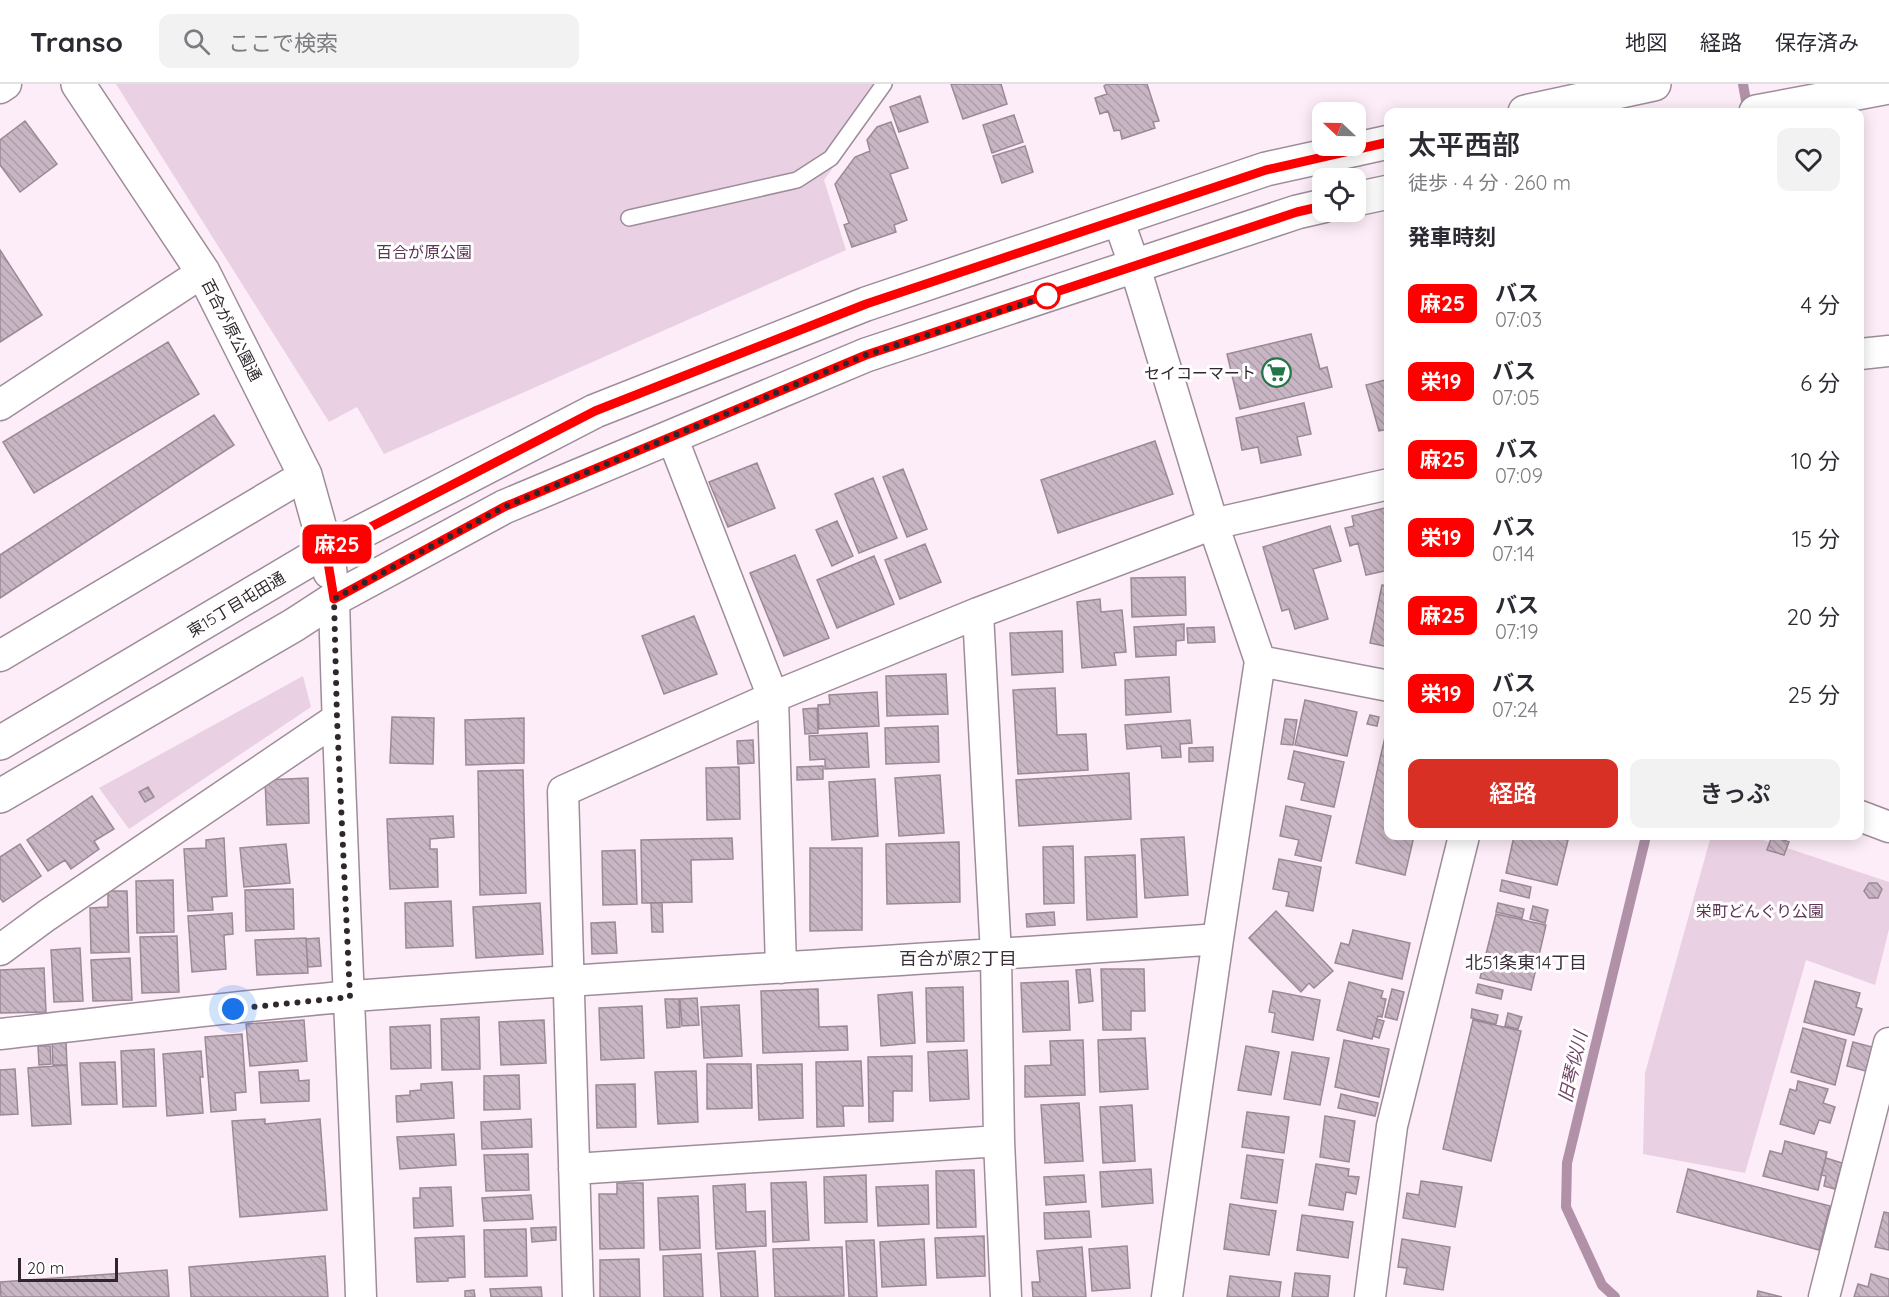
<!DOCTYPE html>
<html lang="ja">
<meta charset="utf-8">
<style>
:root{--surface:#fff;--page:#f2f2f3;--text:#2b2b33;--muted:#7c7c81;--line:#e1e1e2;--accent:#d93025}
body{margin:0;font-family:Quicksand,"Noto Sans JP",sans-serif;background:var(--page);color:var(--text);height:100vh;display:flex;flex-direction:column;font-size:22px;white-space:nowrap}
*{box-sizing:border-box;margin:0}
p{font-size:20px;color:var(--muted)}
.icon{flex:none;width:33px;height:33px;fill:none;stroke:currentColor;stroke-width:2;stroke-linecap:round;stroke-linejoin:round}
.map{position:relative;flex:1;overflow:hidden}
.side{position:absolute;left:1384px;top:24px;width:480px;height:732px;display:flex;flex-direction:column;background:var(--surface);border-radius:12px;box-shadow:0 3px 15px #0003}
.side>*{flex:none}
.badge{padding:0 12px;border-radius:9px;font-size:21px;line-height:39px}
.needle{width:39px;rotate:292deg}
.tools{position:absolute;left:1312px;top:18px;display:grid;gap:12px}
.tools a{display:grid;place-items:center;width:54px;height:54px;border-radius:12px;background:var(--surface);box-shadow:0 3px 15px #0003;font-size:30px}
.scale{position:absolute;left:18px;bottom:15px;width:100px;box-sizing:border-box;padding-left:6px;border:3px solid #2f272d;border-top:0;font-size:16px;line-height:21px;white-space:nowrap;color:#2f272d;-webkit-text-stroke:4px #fff;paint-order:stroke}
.you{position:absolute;width:30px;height:30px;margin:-15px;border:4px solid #fff;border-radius:50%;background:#1a73e8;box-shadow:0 0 0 9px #1a73e833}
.map>.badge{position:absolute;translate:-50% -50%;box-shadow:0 0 0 3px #fff}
h2{padding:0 24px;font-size:22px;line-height:54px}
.round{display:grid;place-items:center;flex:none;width:63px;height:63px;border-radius:12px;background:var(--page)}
.headline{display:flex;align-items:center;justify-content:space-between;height:102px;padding:0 24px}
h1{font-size:28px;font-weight:600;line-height:45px}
.primary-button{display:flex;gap:12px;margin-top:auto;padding:12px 24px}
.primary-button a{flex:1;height:69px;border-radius:12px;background:var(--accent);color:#fff;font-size:24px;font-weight:600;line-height:69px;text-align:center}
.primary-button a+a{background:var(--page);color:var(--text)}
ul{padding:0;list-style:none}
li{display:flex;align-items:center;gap:18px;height:78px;padding:0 24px}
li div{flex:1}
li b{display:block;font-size:22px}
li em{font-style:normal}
li .badge{min-width:66px;font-weight:700;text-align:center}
header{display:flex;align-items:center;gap:36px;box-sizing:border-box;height:84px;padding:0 30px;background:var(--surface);border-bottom:2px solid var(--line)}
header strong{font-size:28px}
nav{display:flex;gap:33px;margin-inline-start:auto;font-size:21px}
.search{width:420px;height:54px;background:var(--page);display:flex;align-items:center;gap:15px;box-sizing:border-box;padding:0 21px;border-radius:12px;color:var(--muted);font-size:22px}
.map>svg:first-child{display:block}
.green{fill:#e9d0e3}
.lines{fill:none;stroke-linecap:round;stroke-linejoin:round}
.stream{stroke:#b091a8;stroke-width:10}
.building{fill:url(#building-back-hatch);stroke:#9b8996;stroke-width:1.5}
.service-casing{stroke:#9e8c9a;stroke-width:18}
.minor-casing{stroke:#9e8c9a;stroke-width:33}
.tertiary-casing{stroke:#9e8c9a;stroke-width:36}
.service{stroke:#fff;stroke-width:15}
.minor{stroke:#fff;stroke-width:30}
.tertiary{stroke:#fff;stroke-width:33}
.line-casing{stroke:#fff;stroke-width:14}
.line{stroke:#f00;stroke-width:9}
.walk{stroke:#2f272d;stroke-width:6;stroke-dasharray:0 10.8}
.stop-dot{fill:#fff;stroke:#f00;stroke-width:3}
.labels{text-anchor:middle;stroke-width:6;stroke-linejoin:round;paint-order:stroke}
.park-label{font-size:16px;fill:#5e3355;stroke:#fff}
.street-label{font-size:16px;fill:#2f272d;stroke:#fff}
.poi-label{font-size:16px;fill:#2f272d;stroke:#fff;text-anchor:end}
.neighbourhood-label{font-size:18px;fill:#3d2e3a;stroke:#fff}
.water-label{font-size:18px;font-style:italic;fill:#734669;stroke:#fff}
</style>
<header>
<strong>Transo</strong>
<div class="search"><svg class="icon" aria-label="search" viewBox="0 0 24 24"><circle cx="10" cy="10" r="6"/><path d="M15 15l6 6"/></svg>ここで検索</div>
<nav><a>地図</a><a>経路</a><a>保存済み</a></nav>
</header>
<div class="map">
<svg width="1889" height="1213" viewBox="0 0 1889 1213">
<defs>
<pattern id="building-back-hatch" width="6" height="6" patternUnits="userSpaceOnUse" patternTransform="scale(1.5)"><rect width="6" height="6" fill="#c9b6c4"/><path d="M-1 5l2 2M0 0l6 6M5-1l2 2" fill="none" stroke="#ad9ca9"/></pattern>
</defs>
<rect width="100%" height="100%" fill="#fdedf8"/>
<path class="green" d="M116,0H894L824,96L846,166L384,370L357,323L329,338Z
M303,592L311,623L129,745L99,704Z
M1711,752H1751L1889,798V845L1875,901L1806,876L1745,1089L1643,1070L1645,989Z"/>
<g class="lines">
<path class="stream" d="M1743,0L1748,28
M1615,1213L1602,1201L1566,1123L1567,1079L1646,752"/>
</g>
<path class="building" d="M951,0H1001L1007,20L963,35Z
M1107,0H1147L1159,37L1153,38L1155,44L1122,55L1120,46L1114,47L1108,27L1100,30L1095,14L1107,10L1104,2Z
M920,12L928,38L899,48L890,23Z
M1014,31L1023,58L992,69L983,41Z
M25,37L57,80L20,108L0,81V56Z
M891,38L908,84L890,90L907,136L894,141L896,148L852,163L844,141L849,139L835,100L855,73L870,67L867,56L877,43Z
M1025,62L1033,88L1002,99L993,72Z
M0,166L42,231L0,258Z
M1311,250L1320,285L1327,283L1332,303L1240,325L1227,270Z
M168,258L199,310L34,409L3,358Z
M1389,295V345L1379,347L1366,301Z
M1304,319L1311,350L1297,353L1301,371L1261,379L1258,363L1242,366L1236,334Z
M214,331L234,361L0,514V471Z
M1155,357L1173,410L1058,449L1041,396Z
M757,379L775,424L728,443L709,398Z
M903,385L927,445L907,453L883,393Z
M873,394L897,454L859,469L835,410Z
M1389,423V486L1366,491L1358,459L1350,462L1345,444L1354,442L1352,432Z
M837,437L853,472L832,482L816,446Z
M1330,442L1341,477L1313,485L1328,535L1295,545L1289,525L1282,527L1263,463Z
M925,460L941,498L900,515L885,476Z
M795,471L829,554L784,572L750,489Z
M874,472L894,520L837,544L817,496Z
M1185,493L1186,531L1132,533L1131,494Z
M1382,501L1389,502V563L1370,559Z
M1100,515L1101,528L1122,526L1126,568L1114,569L1116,581L1082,584L1077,518Z
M694,532L717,590L664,610L642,552Z
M1184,540V556L1176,557V571L1136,573L1134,543Z
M1214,543L1215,558L1188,559L1187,544Z
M1062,547L1063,588L1012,591L1010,549Z
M946,590L948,630L887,632L886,592Z
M1169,593L1171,628L1126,631L1125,596Z
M1055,604L1057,651L1086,650L1088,686L1018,690L1013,606Z
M877,608L879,642L819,645L818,621L830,620L829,611Z
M1305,616L1357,628L1347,672L1295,661Z
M817,624L818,649L805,650L803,625Z
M1370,631L1379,633L1377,642L1367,640Z
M392,633L434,634L433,680L390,679Z
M524,634V679L466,681L465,636Z
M1285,635L1297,636L1293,661L1281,660Z
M1190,636L1192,659L1180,660L1181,673L1162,674L1161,662L1127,665L1125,641Z
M1388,640L1389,752H1414L1405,791L1356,779Z
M938,642L939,678L886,680L885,644Z
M867,649L869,683L825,685V675L810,676L809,652Z
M753,656L754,679L738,680L737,657Z
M1213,663V677L1189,678V664Z
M1294,667L1344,678L1334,723L1301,716L1305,699L1288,695Z
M823,682V695L797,696V683Z
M739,683L740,735L707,736L706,684Z
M523,686L526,809L480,811L478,687Z
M1129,689L1131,735L1019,742L1016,696Z
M940,691L944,749L899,752L895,694Z
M308,694L309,739L267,741L265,696Z
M875,695L878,752L832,756L829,698Z
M148,703L154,713L145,718L139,708Z
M92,712L114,745L94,757L99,765L71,785L65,776L48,787L27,756Z
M1286,722L1331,732L1321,777L1295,771L1299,756L1280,752Z
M453,732L454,753L430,755V765H437L438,803L390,805L387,735Z
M1514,752H1569L1557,801L1506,789Z
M1772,752L1789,758L1784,771L1767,766Z
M1184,753L1188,811L1145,814L1141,755Z
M224,754L227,812L212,813L213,826L188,827L184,765L206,764V756Z
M732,754L733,775L691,776L692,818L642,819L641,756Z
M959,758L960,818L887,820L886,760Z
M20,760L41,792L3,818L0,814V773Z
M286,760L290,799L244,803L240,764Z
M1073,762L1074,819L1044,820L1043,763Z
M810,764H862V846L810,847Z
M635,766L637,820L603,821L602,767Z
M1135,771L1137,833L1087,836L1085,773Z
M1279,775L1321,783L1313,827L1286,822L1289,808L1273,805Z
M173,796L174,848L137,849L136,797Z
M1502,796L1531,803L1529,814L1500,807Z
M1869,799H1877L1882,805L1878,814H1869L1864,807Z
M293,805L294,845L246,847L245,806Z
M108,807H127L129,868L91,869L90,824L108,823Z
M451,817L453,862L406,864L405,819Z
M540,819L543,870L476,874L473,823Z
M651,819H662L663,848H652Z
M1498,819L1524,825L1522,834L1496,828Z
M1533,822L1548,826L1545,839L1530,835Z
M1276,827L1333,887L1314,904L1309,899L1301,908L1249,854Z
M1054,828L1055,841L1027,843L1026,830Z
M232,829L233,850L224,851L226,885L192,888L188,832Z
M1496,830L1546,841L1531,906L1480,894Z
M615,838L617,869L592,870L591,839Z
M1353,846L1410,859L1402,895L1335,879L1341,859L1349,861Z
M177,852L179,908L142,909L140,853Z
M306,854L308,889L257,891L255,856Z
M319,854L321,882L308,883L306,855Z
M80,864L83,917L54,918L51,866Z
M130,874L132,916L93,917L91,876Z
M44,884L46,928L0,929V886Z
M1090,885L1093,917L1079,919L1076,886Z
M1101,885H1144L1145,927H1131V946H1103Z
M1068,897L1070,946L1023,948L1021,899Z
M1815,897L1860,909L1856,923L1862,925L1854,951L1804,938Z
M1349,898L1383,907L1381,914L1386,915L1382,933L1378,932L1372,955L1337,946Z
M1478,900L1503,906L1501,915L1476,909Z
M963,903L964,957L927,958L926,904Z
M818,905L819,943L847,942L848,966L763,969L761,907Z
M1392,905L1404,908L1397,936L1385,933Z
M1273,907L1320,916L1313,956L1272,948L1275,929L1269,928Z
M912,908L915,959L881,962L878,911Z
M697,914L699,941L682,942L680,915Z
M665,915H679L680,943L667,944Z
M739,921L742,972L704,974L701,923Z
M642,922L644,974L601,976L599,924Z
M1472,925L1498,931L1496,940L1471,934Z
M1508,929L1522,933L1518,945L1505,942Z
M479,933L480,985L442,986L441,935Z
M1377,935L1384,937L1379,954L1373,952Z
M304,936L307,977L250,982L246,940Z
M544,936L546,979L501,981L499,938Z
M1473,936L1521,947L1491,1077L1443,1065Z
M430,941L431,984L391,985L390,943Z
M1803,944L1846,956L1835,1001L1791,988Z
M242,950L246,1008L235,1009L236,1026L211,1028L205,953Z
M1145,954L1148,1005L1100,1008L1098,956Z
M1083,956L1085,1011L1025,1013V982L1051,981L1050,957Z
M1344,956L1389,965L1379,1013L1335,1003Z
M66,958L67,981H53L52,959Z
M1853,958L1872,963L1866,987L1847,982Z
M38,962H50L51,980L39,981Z
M1246,962L1279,968L1271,1011L1238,1006Z
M154,965L156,1022L123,1023L121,967Z
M967,966L969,1015L930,1017L928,968Z
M201,967L203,993H200L203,1029L167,1032L163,970Z
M1292,968L1329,974L1320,1021L1284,1015Z
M912,972V1007H893V1037L869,1038L868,973Z
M861,977L863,1022H843L844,1042L817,1043L816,978Z
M115,978L117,1020L82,1021L80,979Z
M707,980H751L752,1024L707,1025Z
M802,980L803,1034L759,1036L757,981Z
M67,981L71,1040L32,1042L28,984Z
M15,985L18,1030L0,1031V986Z
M298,986L299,997L309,996V1017L261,1019L259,988Z
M696,987L698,1038L658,1040L655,988Z
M519,991L520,1025L484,1026V992Z
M1798,997L1828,1005L1823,1019L1835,1023L1830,1039L1819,1036L1814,1050L1780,1040L1790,1005L1796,1007Z
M452,998L454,1034L397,1038L396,1012L410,1011V1007L421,1006V1000Z
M635,1000L636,1043L597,1044L596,1001Z
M1341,1010L1378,1019L1375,1032L1338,1024Z
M1079,1019L1083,1077L1045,1079L1041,1021Z
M1132,1021L1135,1077L1103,1079L1100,1023Z
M1247,1028L1289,1033L1284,1069L1242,1063Z
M1325,1032L1355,1037L1349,1078L1320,1073Z
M265,1035V1040L320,1035L327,1126L240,1133L232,1037Z
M531,1035L532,1063L482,1065L481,1038Z
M454,1050L456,1081L400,1085L397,1053Z
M1785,1057L1827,1068L1818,1106L1763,1092L1770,1067L1782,1070Z
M528,1070L529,1106L486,1107L484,1071Z
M1247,1071L1283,1076L1277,1119L1241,1114Z
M1826,1074L1842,1079L1835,1105L1824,1102L1826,1092L1821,1091Z
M1316,1080L1349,1085L1348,1092L1359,1093L1356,1110L1346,1108L1343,1126L1309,1121Z
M1151,1085L1153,1119L1102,1123L1100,1088Z
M1688,1085L1830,1122L1819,1166L1677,1128Z
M974,1086L976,1143L937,1144L936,1087Z
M866,1091L867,1138L825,1139L824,1093Z
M1084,1091L1086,1118L1046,1121L1044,1093Z
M1421,1097L1462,1103L1455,1143L1403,1134L1407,1109L1419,1111Z
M806,1098L809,1156L773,1158L771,1099Z
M617,1099H643L644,1164L600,1165L599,1110H617Z
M745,1100L746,1128L765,1127L766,1162L716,1165L713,1102Z
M928,1101L929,1140L878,1142L876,1103Z
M451,1103L453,1142L414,1144L413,1114H420V1104Z
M531,1111L533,1135L484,1137L482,1114Z
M698,1112L700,1164L660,1166L658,1114Z
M1230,1120L1276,1127L1269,1171L1224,1165Z
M1089,1127L1091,1153L1045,1155L1044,1129Z
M1884,1128L1889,1129V1166L1875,1163Z
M1302,1131L1353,1138L1348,1174L1297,1166Z
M556,1143V1156L532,1158L531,1144Z
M526,1145L527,1192L485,1193L484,1146Z
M464,1152L465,1193L448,1194V1197L417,1198L415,1154Z
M984,1152L985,1192L937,1194L935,1154Z
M924,1155L926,1201L882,1203L880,1158Z
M1402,1155L1450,1163L1443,1206L1404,1200L1407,1184L1398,1183Z
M874,1156L877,1213H849L846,1157Z
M1127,1162L1130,1204L1092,1207L1089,1165Z
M842,1163L844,1212L775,1213L773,1165Z
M1082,1163L1086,1213H1033L1032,1198H1040L1037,1167Z
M755,1167L758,1213H721L718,1169Z
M701,1170L703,1213H664L663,1172Z
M325,1172L328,1213H191L189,1183Z
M639,1175L640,1213H600V1176Z
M167,1186L169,1213H1L0,1198Z
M1295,1189L1330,1192L1328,1213H1292Z
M1871,1190L1889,1195V1213H1854L1858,1200L1868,1203Z
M1230,1192L1281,1198L1279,1213H1227Z
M541,1203L542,1213H491L490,1205Z
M474,1206L475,1213H465V1207Z
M1758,1207L1782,1213H1757Z"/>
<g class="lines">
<defs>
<path id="service" d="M629,134L797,96L831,74L884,0"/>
<path id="minor" d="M0,4L6,0
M1118,135L1135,183L1213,440L1260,577L1218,855L1167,1213
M1860,270L1889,267
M0,321L203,188
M672,353L773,613L781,884
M334,515C340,748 353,980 361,1213
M978,529L996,871L999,1057L1006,1213
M0,572L305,391
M1260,577L1389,602
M1860,732L1889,743
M0,866L46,832L337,635
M0,950C118,937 236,922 354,912C642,890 930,876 1218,855
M574,1085L999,1057
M578,1213L563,707L773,613L978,529L1213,440L1389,400
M1370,1213L1392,1042L1464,752
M1824,1213L1889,959"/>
<path id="tertiary" d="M78,0L203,188L305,391L326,466L330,488
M1525,28L1654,0
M1756,28L1889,3
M1356,115L1389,108
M0,659L326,466L595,327L866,220L1266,85L1389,58
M0,712L294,541L334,515L504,423L866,271L1297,128L1323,122"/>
</defs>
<use href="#service" class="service-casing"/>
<use href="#minor" class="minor-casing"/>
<use href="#tertiary" class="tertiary-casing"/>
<use href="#service" class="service"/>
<use href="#minor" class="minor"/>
<use href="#tertiary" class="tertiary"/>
</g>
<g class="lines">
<defs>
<path id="line" d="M1323,122L1297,128L866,271L504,423L334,515L326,466L595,327L866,220L1266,86L1389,58"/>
</defs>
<use href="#line" class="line-casing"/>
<use href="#line" class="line"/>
<path class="walk" d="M233,925L350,913L337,635L334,515L504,423L866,271L1047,212"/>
</g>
<defs>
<symbol id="supermarket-ring" viewBox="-11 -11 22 22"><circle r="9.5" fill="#fff" stroke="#227648" stroke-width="1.5"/><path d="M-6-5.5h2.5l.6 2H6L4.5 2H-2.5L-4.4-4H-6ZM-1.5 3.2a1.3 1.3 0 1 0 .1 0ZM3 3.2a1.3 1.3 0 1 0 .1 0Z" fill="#227648"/></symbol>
</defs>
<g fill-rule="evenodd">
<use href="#supermarket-ring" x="1260" y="272" width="33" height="33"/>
</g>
<circle class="stop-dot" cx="1047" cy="212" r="12"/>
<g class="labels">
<g class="park-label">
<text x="424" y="174">百合が原公園</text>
<text x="1760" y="833">栄町どんぐり公園</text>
</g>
<g class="street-label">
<text transform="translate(232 246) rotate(63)" y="6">百合が原公園通</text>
<text transform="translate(236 520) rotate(-31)" y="6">東15丁目屯田通</text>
</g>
<g class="poi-label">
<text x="1256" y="295">セイコーマート</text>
</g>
<g class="neighbourhood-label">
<text x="958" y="881">百合が原2丁目</text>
<text x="1526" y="885">北51条東14丁目</text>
</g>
<g class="water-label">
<text transform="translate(1573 983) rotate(-77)" y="6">旧琴似川</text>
</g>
</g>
</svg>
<div class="tools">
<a><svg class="needle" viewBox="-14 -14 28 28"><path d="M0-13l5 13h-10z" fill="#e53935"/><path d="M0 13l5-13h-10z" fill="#7c7c81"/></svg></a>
<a><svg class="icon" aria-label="locate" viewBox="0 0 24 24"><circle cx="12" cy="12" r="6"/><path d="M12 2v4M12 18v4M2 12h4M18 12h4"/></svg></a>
</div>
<div class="scale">20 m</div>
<div class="you" style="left:233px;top:925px"></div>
<b class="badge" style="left:337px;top:460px;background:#f00;color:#fff">麻25</b>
<section class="side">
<div class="headline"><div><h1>太平西部</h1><p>徒歩 · 4 分 · 260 m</p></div><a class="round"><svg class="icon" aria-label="heart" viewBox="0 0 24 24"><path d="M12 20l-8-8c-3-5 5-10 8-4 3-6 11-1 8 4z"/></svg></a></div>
<h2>発車時刻</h2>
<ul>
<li><span class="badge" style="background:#f00;color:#fff">麻25</span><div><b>バス</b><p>07:03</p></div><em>4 分</em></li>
<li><span class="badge" style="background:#f00;color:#fff">栄19</span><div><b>バス</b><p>07:05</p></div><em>6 分</em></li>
<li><span class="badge" style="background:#f00;color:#fff">麻25</span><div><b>バス</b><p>07:09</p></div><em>10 分</em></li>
<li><span class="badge" style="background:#f00;color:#fff">栄19</span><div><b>バス</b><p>07:14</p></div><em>15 分</em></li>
<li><span class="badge" style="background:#f00;color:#fff">麻25</span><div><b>バス</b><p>07:19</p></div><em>20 分</em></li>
<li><span class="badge" style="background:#f00;color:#fff">栄19</span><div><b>バス</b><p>07:24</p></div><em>25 分</em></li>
</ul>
<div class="primary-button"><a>経路</a><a>きっぷ</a></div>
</section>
</div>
